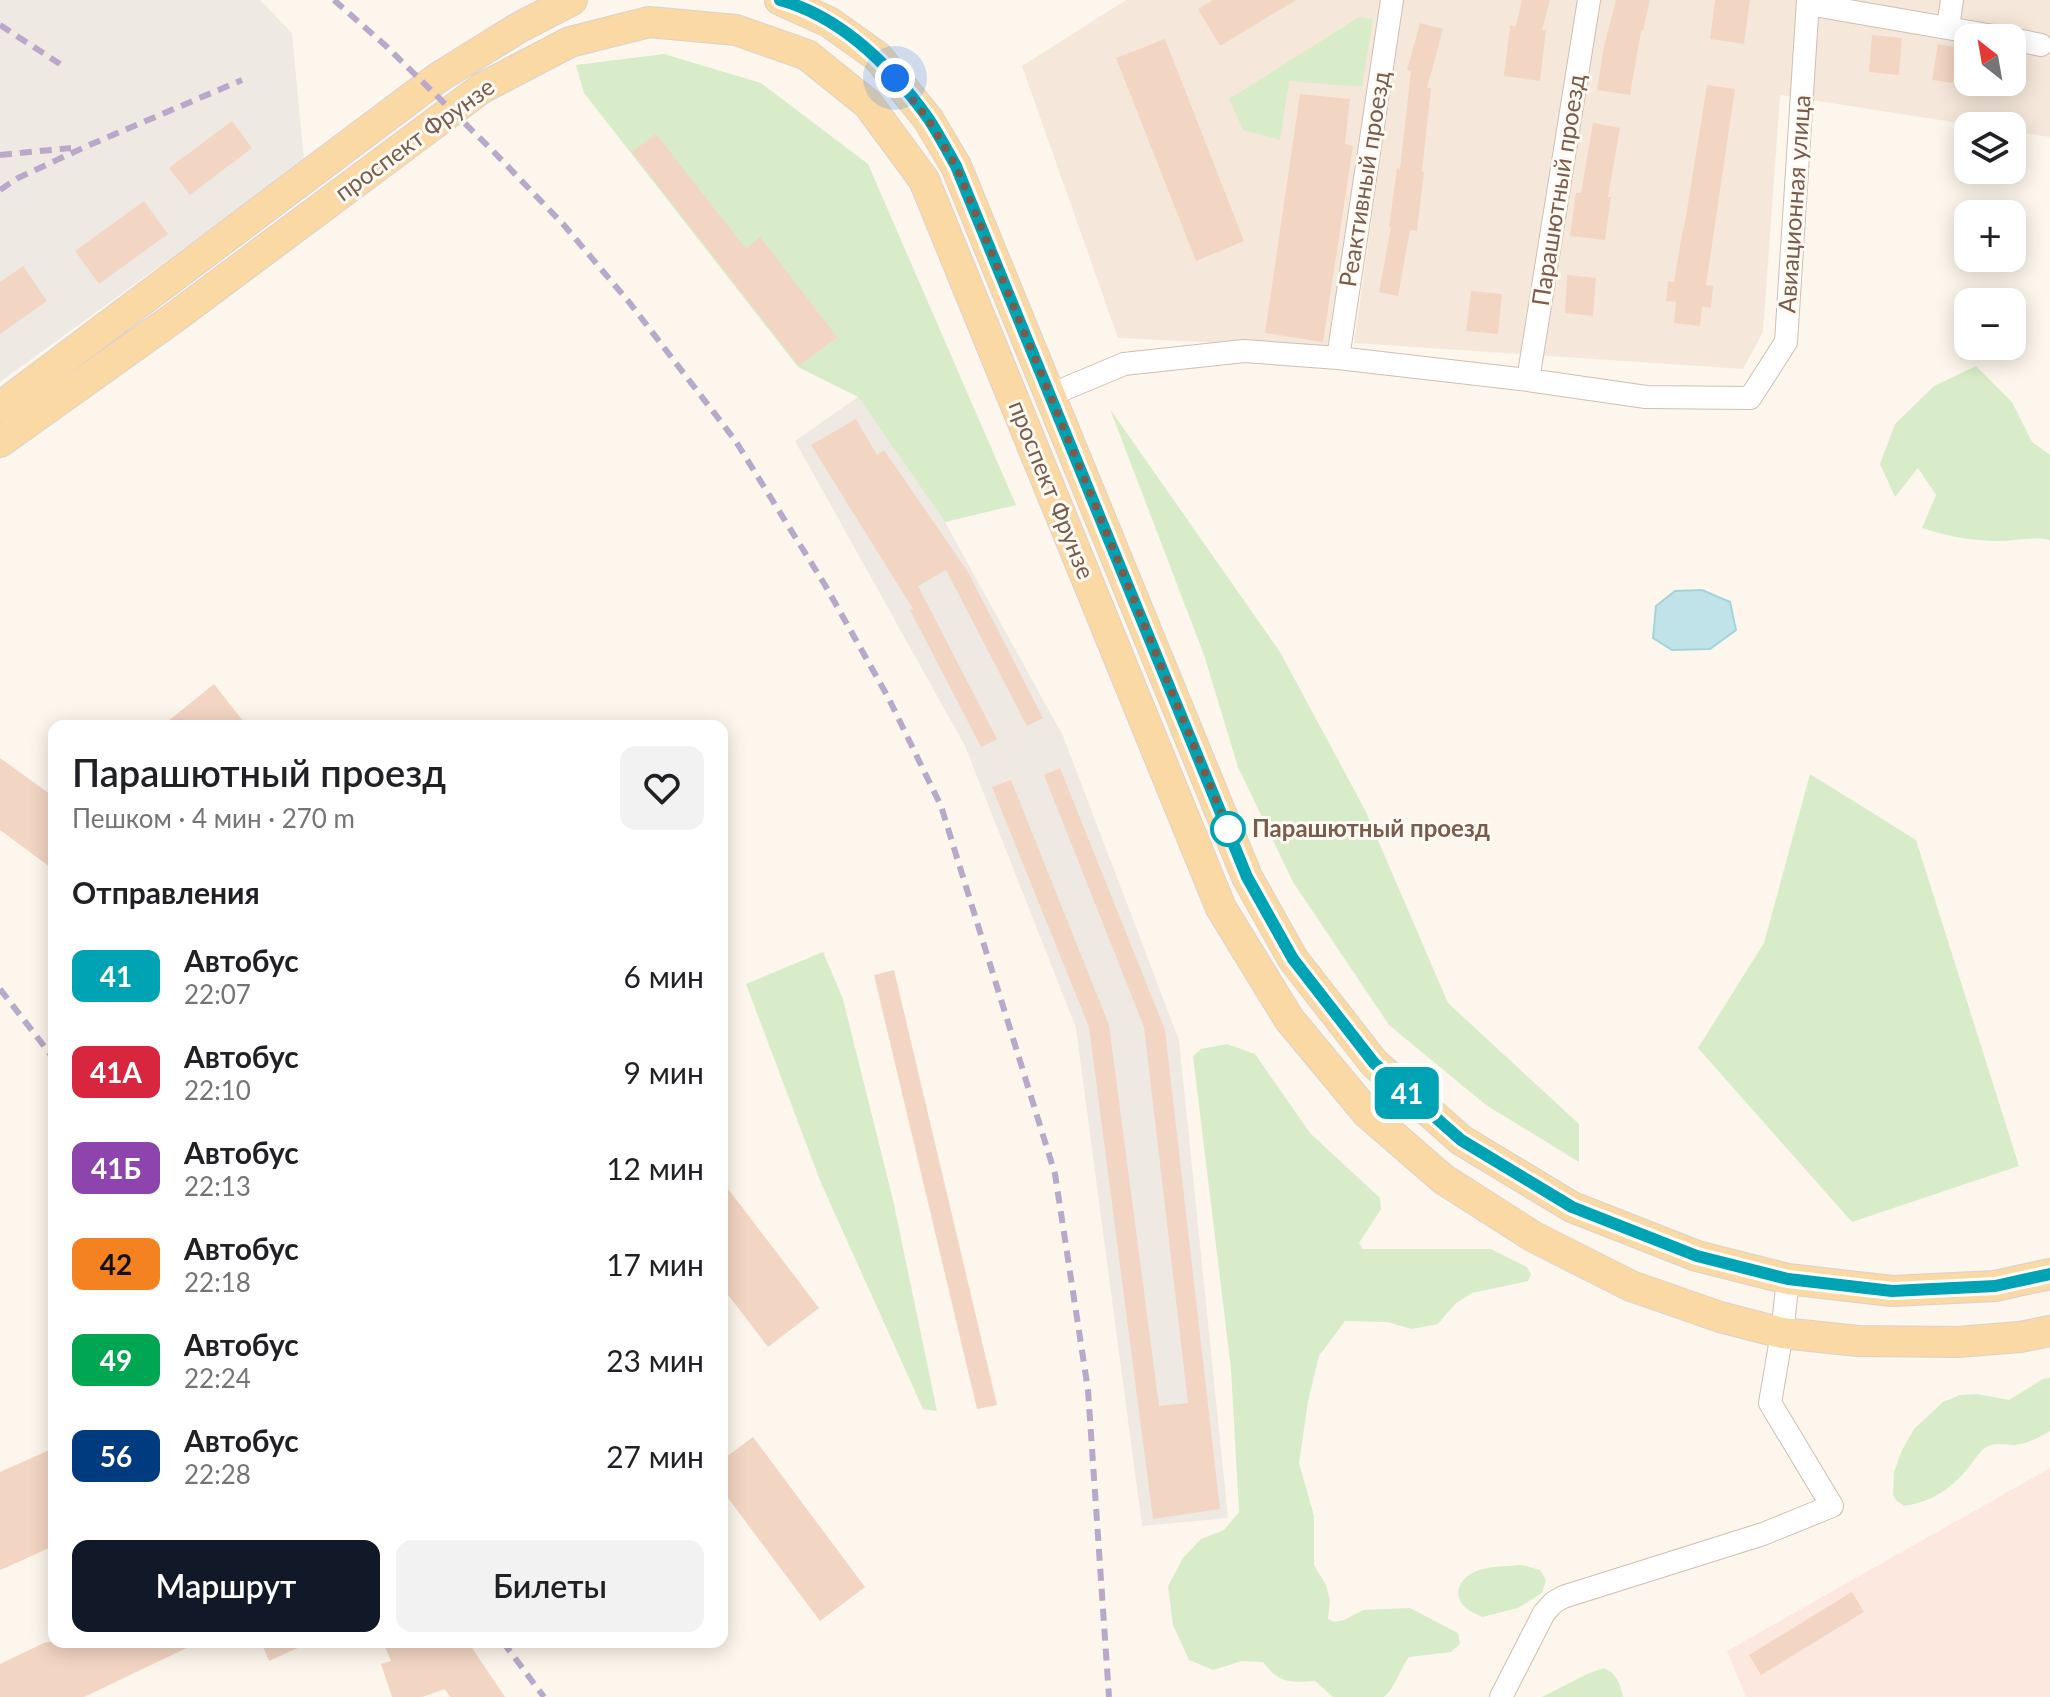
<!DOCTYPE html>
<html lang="ru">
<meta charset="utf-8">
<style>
:root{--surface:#fff;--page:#f2f2f2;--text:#202124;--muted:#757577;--accent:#111827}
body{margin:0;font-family:Lato,sans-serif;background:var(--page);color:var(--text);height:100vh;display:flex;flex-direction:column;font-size:30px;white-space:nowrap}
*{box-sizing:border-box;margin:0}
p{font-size:26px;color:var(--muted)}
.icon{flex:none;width:44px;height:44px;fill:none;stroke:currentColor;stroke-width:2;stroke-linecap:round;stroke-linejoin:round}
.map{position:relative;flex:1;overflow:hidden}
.drawer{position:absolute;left:48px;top:720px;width:680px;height:928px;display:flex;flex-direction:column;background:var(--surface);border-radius:16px;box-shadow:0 4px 20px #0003}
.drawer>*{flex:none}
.badge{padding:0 16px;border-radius:12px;font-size:28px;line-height:52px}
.needle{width:52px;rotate:329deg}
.tools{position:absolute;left:1954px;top:24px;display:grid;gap:16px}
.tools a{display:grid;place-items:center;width:72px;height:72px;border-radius:16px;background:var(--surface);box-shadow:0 4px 20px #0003;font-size:40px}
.you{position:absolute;width:40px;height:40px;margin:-20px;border:6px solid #fff;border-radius:50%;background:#1a73e8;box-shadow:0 0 0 12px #1a73e833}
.map>.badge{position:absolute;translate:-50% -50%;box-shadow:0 0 0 4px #fff}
h2{padding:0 24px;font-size:30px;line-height:72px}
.round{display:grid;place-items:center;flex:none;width:84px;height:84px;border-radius:16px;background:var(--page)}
.overview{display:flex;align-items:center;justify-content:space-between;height:136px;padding:0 24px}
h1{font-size:38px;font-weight:600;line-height:60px}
.cta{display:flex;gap:16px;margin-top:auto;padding:16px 24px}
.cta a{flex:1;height:92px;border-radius:16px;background:var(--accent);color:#fff;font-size:32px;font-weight:600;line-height:92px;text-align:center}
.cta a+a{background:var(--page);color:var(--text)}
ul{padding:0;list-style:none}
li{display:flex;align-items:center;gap:24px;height:96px;padding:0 24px}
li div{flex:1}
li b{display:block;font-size:30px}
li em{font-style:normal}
li .badge{min-width:88px;font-weight:700;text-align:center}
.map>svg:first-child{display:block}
.residential{fill:#f5e8da;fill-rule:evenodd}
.commercial{fill:#fde8e0}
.industrial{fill:#efe9e4}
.green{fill:#d8ecc9}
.water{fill:#bfe3e8;stroke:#a5d3da;stroke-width:2}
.building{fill:#f3d5c3}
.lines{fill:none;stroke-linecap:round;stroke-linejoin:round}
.minor-casing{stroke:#d1beb0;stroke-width:24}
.major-casing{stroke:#dad1cd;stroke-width:32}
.minor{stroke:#fff;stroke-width:22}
.major{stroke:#fbd9a5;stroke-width:30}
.rail{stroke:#b9a8c9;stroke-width:6;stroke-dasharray:12 8;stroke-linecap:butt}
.line-casing{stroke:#fff;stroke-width:18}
.line{stroke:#00a3b4;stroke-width:12}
.walk{stroke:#7a5c4d;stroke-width:8;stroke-dasharray:0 14.4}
.stop-dot{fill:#fff;stroke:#00a3b4;stroke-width:4}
.labels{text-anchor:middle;stroke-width:6;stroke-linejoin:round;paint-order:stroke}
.street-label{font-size:24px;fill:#7a5c4d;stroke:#fffaf3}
.stop-label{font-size:24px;font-weight:bold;fill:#7a5c4d;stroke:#fffaf3;text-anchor:start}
</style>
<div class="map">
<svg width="2050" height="1697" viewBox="0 0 2050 1697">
<rect width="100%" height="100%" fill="#fdf6ec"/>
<path class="residential" d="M1126,0H1383L1329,348L1118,338L1022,66Z
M1403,0H2050V137L2012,131V126H1978L1780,95L1763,332L1743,369L1354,343ZM1968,38H2012V82H1968Z"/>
<path class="commercial" d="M2050,1468V1697H1746L1727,1651Z"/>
<path class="industrial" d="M0,0H260L292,33L304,161L0,382Z
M858,397L945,522L1063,736L1179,1040L1228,1518L1142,1526L1076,1028L965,746L795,441Z"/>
<path class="green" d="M1359,17L1373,19L1362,87L1289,81L1280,140L1243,130L1229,99Z
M664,54L761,83L868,164L1016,505L945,522L858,397L798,367L584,93L576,65Z
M1976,366L2012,402L2032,442L2050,455V540C2033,536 2016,541 1998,541C1972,541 1947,536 1922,528L1936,495L1918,468L1895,497L1880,464L1895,424L1934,386Z
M1110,409L1280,652L1365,810L1448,1003L1579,1124V1162L1486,1105L1389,1025L1293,882L1238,767L1204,655Z
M1810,774L1916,840L2019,1166L1852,1222L1698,1048L1764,943Z
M823,952L843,999L893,1200L937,1411L923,1409L821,1183L746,984Z
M1227,1044L1255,1054L1310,1133L1380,1198L1381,1209L1359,1243L1363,1249H1491L1527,1267L1531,1274L1528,1281L1472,1293L1455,1304L1438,1324L1412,1329L1387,1322L1345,1321L1319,1356L1308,1401L1299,1463L1314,1516V1565L1326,1585L1330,1600L1328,1619L1334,1622L1344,1620L1363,1610L1410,1608L1458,1633L1460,1644L1451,1652L1409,1657C1400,1669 1395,1688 1384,1697H1333L1315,1681C1290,1683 1278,1683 1263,1662L1242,1661L1213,1670L1189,1660L1173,1625L1168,1586L1183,1558L1201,1539L1224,1530L1239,1512L1231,1369L1193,1056L1201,1049Z
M2050,1378V1431C2040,1437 2027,1444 2015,1445C2006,1445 1997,1443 1989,1446C1981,1449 1977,1457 1972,1463C1954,1487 1933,1502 1904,1506L1896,1500L1893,1495L1894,1472L1902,1450L1914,1429L1943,1402L1960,1395L1977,1394L2009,1400L2043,1379Z
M1522,1565L1540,1570L1546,1580L1542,1593L1518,1608L1482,1617C1476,1614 1469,1611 1465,1607C1448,1591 1466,1572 1483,1569C1495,1566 1509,1566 1522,1565Z
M1604,1668C1617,1673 1620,1684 1623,1697H1542L1587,1674Z"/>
<path class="water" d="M1702,590L1730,602L1736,630L1710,649L1672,650L1653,638L1656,606L1675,591Z"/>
<path class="building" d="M1213,0H1296L1220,46L1198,9Z
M1522,0H1550L1542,30H1546L1540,81L1504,76L1510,26H1516Z
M1616,0H1650L1643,31H1641L1630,95L1597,90L1604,46Z
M1715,0H1750L1744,44L1710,39Z
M1420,23L1443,29L1427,88H1431L1422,171L1424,172L1417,231L1410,230L1398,296L1379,292L1391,227H1389L1397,168L1400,169L1411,71L1407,70Z
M1872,35L1902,38L1899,75L1869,72Z
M1165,39L1244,241L1196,261L1116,58Z
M1938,44L1959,48L1953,83L1932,80Z
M1707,85L1735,89L1706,285L1713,286L1711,308L1702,307L1700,326L1674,323L1676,302L1666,301L1668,281L1674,282L1683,228L1684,229Z
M1300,94L1350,99L1345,144L1353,146L1323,342L1265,333Z
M232,121L252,148L190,195L169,168Z
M1593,123L1620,128L1608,197H1611L1605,240L1570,236L1576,193H1581Z
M656,134L746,249L760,237L837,337L799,366L632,152Z
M144,201L168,234L99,284L75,251Z
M23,266L47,301L0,334V282Z
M1567,275L1596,278L1593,316L1565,313Z
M1471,291L1502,294L1498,334L1466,331Z
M856,419L877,455L884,450L968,572L1043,718L1027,726L946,570L918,586L997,739L981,747L910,610L913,609L811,445Z
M214,684L247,726H162Z
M0,758L54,797V870L0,830Z
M1060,768L1165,1030L1220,1509L1153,1519L1089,1027L992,787L1011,780L1109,1025L1159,1406L1188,1403L1144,1027L1044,775Z
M894,970L997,1405L977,1409L874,975Z
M722,1181L819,1308L768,1347L722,1287Z
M753,1437L865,1587L820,1621L722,1490V1460Z
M54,1448V1546L0,1570V1472Z
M1852,1592L1864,1612L1761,1675L1749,1655Z
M46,1642H199L84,1697H0V1664Z
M261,1642H311L269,1661Z
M383,1642H468L505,1697H450L445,1689L422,1697H392L381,1664L391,1661Z"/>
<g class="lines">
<defs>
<path id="minor" d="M1808,4L2005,38
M1948,27L1952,0
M2012,39L2041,45
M1338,358L1392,0
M1528,380L1589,0
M1050,395L1124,364L1244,351L1338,358L1528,380L1646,397L1750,398L1786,342L1808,0
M1501,1697L1544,1613L1553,1603L1563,1597L1763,1534L1832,1506L1770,1403L1782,1333L1788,1279"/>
<path id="major" d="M780,0L829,22L878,57L928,119L956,166L1247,877L1293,959L1374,1063L1461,1140L1572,1207L1697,1256L1788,1279L1892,1291L1995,1286L2050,1274
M0,407L439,77L520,27L572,0
M0,442L175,317L482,88L570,42L649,22L736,30L807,55L868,104L924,180L1221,908L1289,1019L1367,1113L1443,1179L1534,1237L1631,1286L1720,1317L1782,1333L1858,1341L1957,1342L2020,1337L2050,1331"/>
</defs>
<use href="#minor" class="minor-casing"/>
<use href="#major" class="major-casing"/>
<use href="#minor" class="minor"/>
<use href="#major" class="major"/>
<path class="rail" d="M334,0L386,46L491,149L563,224L629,302L735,440L825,585L888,697L941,806L1055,1174L1088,1390L1109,1697
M0,25L60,64
M0,155L71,148
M0,190L18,178L87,146L242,80
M0,989L54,1059
M503,1642L544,1697"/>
</g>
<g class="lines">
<defs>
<path id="line" d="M780,0C842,17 892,68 928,118C938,133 947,150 956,166L1247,877L1293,959L1374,1063L1461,1140L1572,1207L1697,1256L1788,1279L1892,1291L1995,1286L2050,1274"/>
</defs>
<use href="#line" class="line-casing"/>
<use href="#line" class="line"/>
<path class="walk" d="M895,78L928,119L956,166L1228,829"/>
</g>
<circle class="stop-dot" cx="1228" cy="829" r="16"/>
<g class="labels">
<g class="street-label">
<text transform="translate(415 140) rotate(-36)" y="8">проспект Фрунзе</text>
<text transform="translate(1365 179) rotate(-81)" y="8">Реактивный проезд</text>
<text transform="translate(1559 190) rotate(-81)" y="8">Парашютный проезд</text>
<text transform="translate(1795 204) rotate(-86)" y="8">Авиационная улица</text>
<text transform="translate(1051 490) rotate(68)" y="8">проспект Фрунзе</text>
</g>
<g class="stop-label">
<text x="1252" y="837">Парашютный проезд</text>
</g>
</g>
</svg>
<div class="tools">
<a><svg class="needle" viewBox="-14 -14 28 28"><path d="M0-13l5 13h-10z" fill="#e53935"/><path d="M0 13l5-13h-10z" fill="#757577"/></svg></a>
<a><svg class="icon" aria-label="layers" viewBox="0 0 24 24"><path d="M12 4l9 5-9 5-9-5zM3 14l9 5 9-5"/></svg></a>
<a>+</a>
<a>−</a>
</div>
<div class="you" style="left:895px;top:78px"></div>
<b class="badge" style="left:1407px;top:1093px;background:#00a3b4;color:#fff">41</b>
<section class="drawer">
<div class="overview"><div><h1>Парашютный проезд</h1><p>Пешком · 4 мин · 270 m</p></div><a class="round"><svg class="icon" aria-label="heart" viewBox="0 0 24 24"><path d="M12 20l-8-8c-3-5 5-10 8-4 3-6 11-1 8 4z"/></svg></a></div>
<h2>Отправления</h2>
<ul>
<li><span class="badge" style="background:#00a3b4;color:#fff">41</span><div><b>Автобус</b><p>22:07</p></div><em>6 мин</em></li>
<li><span class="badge" style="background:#d7263d;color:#fff">41А</span><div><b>Автобус</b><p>22:10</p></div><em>9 мин</em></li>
<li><span class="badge" style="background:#8e44ad;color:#fff">41Б</span><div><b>Автобус</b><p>22:13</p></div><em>12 мин</em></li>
<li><span class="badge" style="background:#f58220;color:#111">42</span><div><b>Автобус</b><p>22:18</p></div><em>17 мин</em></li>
<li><span class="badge" style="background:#00a651;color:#fff">49</span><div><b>Автобус</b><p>22:24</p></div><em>23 мин</em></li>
<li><span class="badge" style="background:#003b80;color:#fff">56</span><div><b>Автобус</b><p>22:28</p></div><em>27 мин</em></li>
</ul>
<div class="cta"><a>Маршрут</a><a>Билеты</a></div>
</section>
</div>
